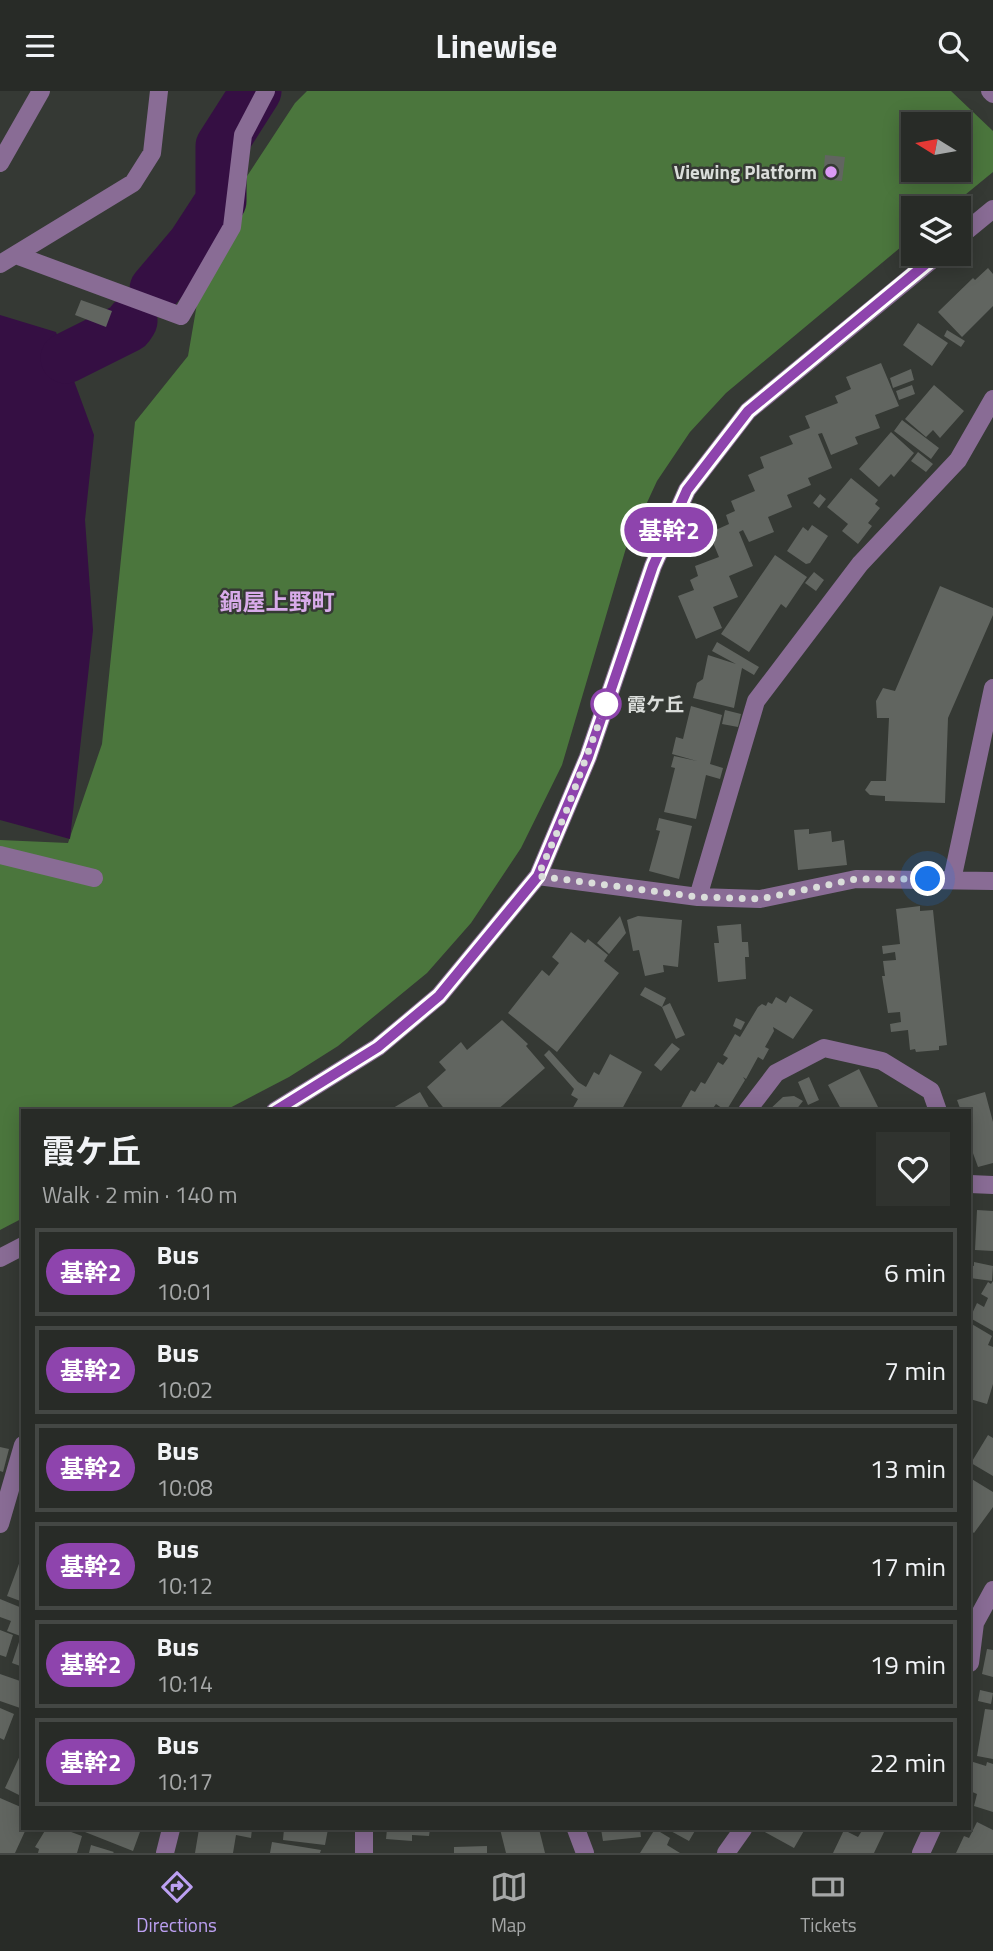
<!DOCTYPE html>
<meta charset="utf-8">
<style>
:root{--surface:#282b27;--page:#30332f;--text:#f1f3f6;--muted:#a5a7a7;--line:#444744;--accent:#bca0f2}
body{margin:0;font-family:"Titillium Web","Noto Sans JP",sans-serif;background:var(--page);color:var(--text);height:100vh;display:flex;flex-direction:column;font-size:26px;white-space:nowrap}
*{box-sizing:border-box;margin:0}
p{font-size:23px;color:var(--muted)}
.icon{flex:none;width:38px;height:38px;fill:none;stroke:currentColor;stroke-width:2;stroke-linecap:round;stroke-linejoin:round}
.map{position:relative;flex:1;overflow:hidden}
.sheet{position:absolute;left:21px;top:1018px;width:950px;height:721px;display:flex;flex-direction:column;background:var(--surface);border-radius:0px;box-shadow:0 4px 18px #0003,0 0 0 2px var(--line)}
.sheet>*{flex:none}
.badge{padding:0 14px;border-radius:23px;font-size:24px;line-height:46px}
.needle{width:46px;rotate:281deg}
.fabs{position:absolute;left:901px;top:21px;display:grid;gap:14px}
.fabs a{display:grid;place-items:center;width:70px;height:70px;border-radius:0px;background:var(--surface);box-shadow:0 4px 18px #0003,0 0 0 2px var(--line);font-size:35px}
.you{position:absolute;width:35px;height:35px;margin:-18px;border:5px solid #fff;border-radius:50%;background:#1a73e8;box-shadow:0 0 0 10px #1a73e833}
.map>.badge{position:absolute;translate:-50% -50%;box-shadow:0 0 0 4px #fff}
.round{display:grid;place-items:center;flex:none;width:74px;height:74px;border-radius:0px;background:var(--page)}
.headline{display:flex;align-items:center;justify-content:space-between;height:119px;padding:0 21px}
h1{font-size:33px;font-weight:700;line-height:52px}
ul{padding:0;list-style:none}
li{display:flex;align-items:center;gap:21px;height:88px;margin:0 14px 10px;padding:0 7px;border:4px solid var(--line);border-radius:0px}
li div{flex:1}
li b{display:block;font-size:26px}
li em{font-style:normal}
li .badge{min-width:77px;font-weight:700;text-align:center}
header{display:flex;justify-content:space-between;align-items:center;height:91px;padding:0 21px;background:var(--surface);font-size:32px;font-weight:700}
.tabs{display:flex;justify-content:space-around;align-items:center;height:98px;border-top:2px solid var(--line);background:var(--surface);font-size:19px;color:var(--muted)}
.tabs a{display:grid;justify-items:center;gap:4px}
.tabs .on{color:var(--accent)}
.map>svg:first-child{display:block}
.forest{fill:#4b763d;fill-rule:evenodd}
.water{fill:#350f43}
.lines{fill:none;stroke-linecap:round;stroke-linejoin:round}
.river{stroke:#350f43;stroke-width:51}
.building{fill:#616560}
.minor{stroke:#896c95;stroke-width:18}
.line-casing{stroke:#fff;stroke-width:16}
.line{stroke:#8e44ad;stroke-width:10}
.walk{stroke:#daddda;stroke-width:7;stroke-dasharray:0 12.6}
.poi-dot{fill:#db99f5;stroke:#353934;stroke-width:2.5}
.stop-dot{fill:#fff;stroke:#8e44ad;stroke-width:3.5}
.labels{text-anchor:middle;stroke-width:5;stroke-linejoin:round;paint-order:stroke}
.poi-label{font-size:19px;font-weight:bold;fill:#daddda;stroke:#353934;text-anchor:end}
.stop-label{font-size:19px;font-weight:bold;fill:#daddda;stroke:#353934;text-anchor:start}
.quarter-label{font-size:23px;font-weight:bold;fill:#d8abea;stroke:#353934}
</style>
<header><svg class="icon" aria-label="menu" viewBox="0 0 24 24"><path d="M4 6h16M4 12h16M4 18h16"/></svg>Linewise<svg class="icon" aria-label="search" viewBox="0 0 24 24"><circle cx="10" cy="10" r="6"/><path d="M15 15l6 6"/></svg></header>
<div class="map">
<svg width="993" height="1762" viewBox="0 0 993 1762">
<rect width="100%" height="100%" fill="#353934"/>
<path class="forest" d="M307,0H951L993,40V81L949,117H914L913,146L726,302L690,341L657,390L626,457L562,674L521,757L471,832L427,882L338,955L289,986L224,1020H23V1127L0,1139V749L68,752L102,653L135,331L188,265L209,143L295,12ZM914,33H959V79H914Z"/>
<path class="water" d="M0,224L56,241L94,344L85,429L93,539L70,748L0,729Z"/>
<g class="lines">
<path class="river" d="M155,198L193,153L221,110V55L256,0
M66,267L128,236L132,230"/>
</g>
<path class="building" d="M825,64L845,66L842,90L823,88Z
M988,177L993,183V215L962,246L938,221L973,187L975,189Z
M81,209L112,220L106,236L75,224Z
M918,232L948,252L932,275L903,254Z
M947,239L965,250L961,256L944,245Z
M881,272L899,315L875,324L880,337L855,346L858,353L831,364L822,342L818,343L832,377L808,387L811,394L787,404L792,416L768,426L774,441L749,451L743,439L739,441L753,475L729,485L738,506L713,516L722,537L696,548L678,505L694,499L690,489L698,485L695,475L719,466L709,442L729,433L726,424L735,420L731,410L755,400L748,384L764,377L760,366L793,353L789,345L810,337L805,325L838,312L835,305L851,298L846,286Z
M911,278L914,289L893,297L890,287Z
M912,294L915,303L899,309L896,300Z
M934,294L964,320L940,347L933,339L926,346L905,328Z
M902,329L939,357L931,368L894,340Z
M891,341L914,362L894,386L891,383L879,396L859,378Z
M918,361L933,373L926,381L911,370Z
M851,387L878,409L875,413L880,417L868,432L872,435L858,453L842,440L848,433L827,416Z
M820,403L826,408L819,417L813,412Z
M812,434L828,445L810,472L806,473L787,460L803,436L808,440Z
M775,464L807,486L786,517L781,513L749,561L721,543Z
M814,481L824,489L816,500L805,492Z
M940,495L993,517V524L948,627L945,712L885,710V705L870,704L865,699L871,690H886L889,627H877L876,610L883,597L895,600Z
M717,551L759,576L754,584L742,577L734,617L693,607L697,592L703,588L708,564L736,573L712,560Z
M691,615L722,624L710,673L723,677L720,688L706,684L696,728L664,721L675,677L671,676L674,665L697,670L672,663L676,646L683,648Z
M725,619L741,623L738,636L722,633Z
M659,727L692,735L679,788L649,780L660,740L656,739Z
M809,738V743L831,740L832,751L844,749L847,774L798,779L794,739Z
M920,815V820L933,819L947,954L939,955V959L916,961L915,958L910,959L908,939L891,941L890,933L901,931L900,921L888,922L882,885H885L883,870L896,869L895,861L883,863L882,855L900,853L896,818Z
M620,825L626,842L609,863L597,852Z
M638,825L682,829L678,876L663,874L664,881L645,885L639,859L633,860L627,829Z
M741,833L742,851H748L749,866H745L746,888L718,891L714,852H719L717,835Z
M571,841L585,852L588,848L608,864L604,870L619,882L557,961L508,922L542,879L549,885L559,872L552,866Z
M645,896L666,907L662,916L640,904Z
M790,905L813,919L793,948L773,936L774,940L765,956L769,958L763,969L758,966L746,988L743,986L745,989L726,1020L716,1013L711,1020H679L691,999L695,1001L701,991L705,993L718,971L723,974L728,967L723,964L735,943L740,946L758,916L762,913L766,915L768,911L772,913L776,906L786,912Z
M670,912L685,944L676,948L662,916Z
M736,927L745,931L741,939L733,935Z
M502,929L528,953L526,955L545,977L496,1020H446L427,996L446,979L439,971L461,951L467,959Z
M672,952L680,958L661,980L654,974Z
M549,959L578,991L586,996L594,981L599,984L610,963L642,981L621,1020H571L578,1008L571,1004L574,998L544,964Z
M859,978L880,1020H842L828,994Z
M809,986L819,1009L808,1014L798,991Z
M420,1001L431,1020H388Z
M985,1001L993,1031V1072L978,1076L970,1054V1020H961L957,1009Z
M794,1005L803,1010L795,1020H768L783,1006Z
M977,1119L993,1120V1160L975,1159Z
M974,1171L993,1175L992,1190L970,1187V1174L974,1175Z
M993,1190V1240L970,1227L977,1212L984,1216L988,1207L981,1203L988,1191L991,1193Z
M970,1232L992,1245L988,1254L993,1256V1293L987,1313L970,1308Z
M988,1344L993,1347V1385L971,1372Z
M0,1356L9,1358L3,1381L0,1380Z
M970,1387L993,1401V1416L974,1442L970,1439Z
M23,1462V1511L7,1505Z
M0,1508L22,1517L20,1524L23,1526V1546L7,1540L11,1530L0,1526Z
M0,1539L13,1544L6,1566L0,1564Z
M19,1551L23,1552V1576L12,1572Z
M987,1558L993,1559V1586L982,1583Z
M0,1583L23,1591V1618L0,1610Z
M980,1599L993,1602L991,1613L978,1610Z
M0,1617L14,1623L4,1649L0,1647Z
M985,1618L993,1619V1668L977,1665Z
M23,1658V1706L5,1697Z
M970,1670L986,1675L987,1671L993,1673V1721L974,1715L977,1703L970,1700Z
M0,1707L23,1717V1738H26L15,1762H0Z
M977,1731L993,1739V1762H956L964,1745L969,1747Z
M46,1738H63L82,1745L77,1762H38L39,1758L35,1756Z
M86,1738H141L133,1760L85,1741Z
M199,1738H252L251,1747L236,1744L233,1762H195Z
M284,1738H328L325,1754L283,1749Z
M387,1738H430L429,1745L412,1744V1750L386,1748Z
M500,1738H525V1741L539,1738L545,1762H506Z
M601,1738H640L641,1746L603,1750Z
M655,1738L670,1747L667,1754L680,1762H640Z
M667,1738H696L689,1750Z
M764,1738H805L794,1757L763,1740Z
M863,1738L884,1741L874,1762H833L844,1739L858,1746Z
M272,1751L321,1759L320,1762H270Z
M91,1754L114,1761L113,1762H89Z
M487,1755V1762H454V1756Z"/>
<g class="lines">
<path class="minor" d="M990,0L993,3
M0,72L41,0
M959,146L993,118
M16,164L181,225L232,136L243,44L266,0
M0,173L133,92L152,62L159,0
M0,764L94,787
M538,785L698,806L760,808L856,788L993,790
M952,789L993,597
M698,806L756,610L860,473L958,369L993,308
M275,1020L378,956L439,905L538,785L588,666L653,475L687,399L748,320L939,163
M747,1020L776,982L824,957L882,970L931,1000L938,1020
M970,1093L993,1094
M0,1167L23,1155
M0,1433L23,1354
M970,1572L975,1532L993,1499
M364,1738V1762
M576,1738L585,1762
M165,1762L171,1738
M726,1762L743,1738
M921,1762L932,1738"/>
</g>
<g class="lines">
<defs>
<path id="line" d="M275,1020L378,956L439,905L538,785L588,666L653,475L687,399L748,320L938,163"/>
</defs>
<use href="#line" class="line-casing"/>
<use href="#line" class="line"/>
<path class="walk" d="M606,613L566,721L538,785L698,806L760,808L856,788H928"/>
</g>
<circle class="poi-dot" cx="831" cy="81" r="7"/>
<circle class="stop-dot" cx="606" cy="613" r="14"/>
<g class="labels">
<g class="poi-label">
<text x="817" y="88">Viewing Platform</text>
</g>
<g class="stop-label">
<text x="627" y="620">霞ケ丘</text>
</g>
<g class="quarter-label">
<text x="277" y="519">鍋屋上野町</text>
</g>
</g>
</svg>
<div class="fabs">
<a><svg class="needle" viewBox="-14 -14 28 28"><path d="M0-13l5 13h-10z" fill="#e53935"/><path d="M0 13l5-13h-10z" fill="#a5a7a7"/></svg></a>
<a><svg class="icon" aria-label="layers" viewBox="0 0 24 24"><path d="M12 4l9 5-9 5-9-5zM3 14l9 5 9-5"/></svg></a>
</div>
<div class="you" style="left:928px;top:788px"></div>
<b class="badge" style="left:669px;top:439px;background:#8e44ad;color:#fff">基幹2</b>
<section class="sheet">
<div class="headline"><div><h1>霞ケ丘</h1><p>Walk · 2 min · 140 m</p></div><a class="round"><svg class="icon" aria-label="heart" viewBox="0 0 24 24"><path d="M12 20l-8-8c-3-5 5-10 8-4 3-6 11-1 8 4z"/></svg></a></div>
<ul>
<li><span class="badge" style="background:#8e44ad;color:#fff">基幹2</span><div><b>Bus</b><p>10:01</p></div><em>6 min</em></li>
<li><span class="badge" style="background:#8e44ad;color:#fff">基幹2</span><div><b>Bus</b><p>10:02</p></div><em>7 min</em></li>
<li><span class="badge" style="background:#8e44ad;color:#fff">基幹2</span><div><b>Bus</b><p>10:08</p></div><em>13 min</em></li>
<li><span class="badge" style="background:#8e44ad;color:#fff">基幹2</span><div><b>Bus</b><p>10:12</p></div><em>17 min</em></li>
<li><span class="badge" style="background:#8e44ad;color:#fff">基幹2</span><div><b>Bus</b><p>10:14</p></div><em>19 min</em></li>
<li><span class="badge" style="background:#8e44ad;color:#fff">基幹2</span><div><b>Bus</b><p>10:17</p></div><em>22 min</em></li>
</ul>
</section>
</div>
<nav class="tabs">
<a class="on"><svg class="icon" aria-label="directions" viewBox="0 0 24 24"><path d="M12 3l9 9-9 9-9-9zM9 14v-3h6M13 9l2 2-2 2"/></svg>Directions</a>
<a><svg class="icon" aria-label="map" viewBox="0 0 24 24"><path d="M3 6l6-2 6 2 6-2v14l-6 2-6-2-6 2zM9 4v14M15 6v14"/></svg>Map</a>
<a><svg class="icon" aria-label="tickets" viewBox="0 0 24 24"><path d="M3 7h18v10H3zM15 7v10"/></svg>Tickets</a>
</nav>
